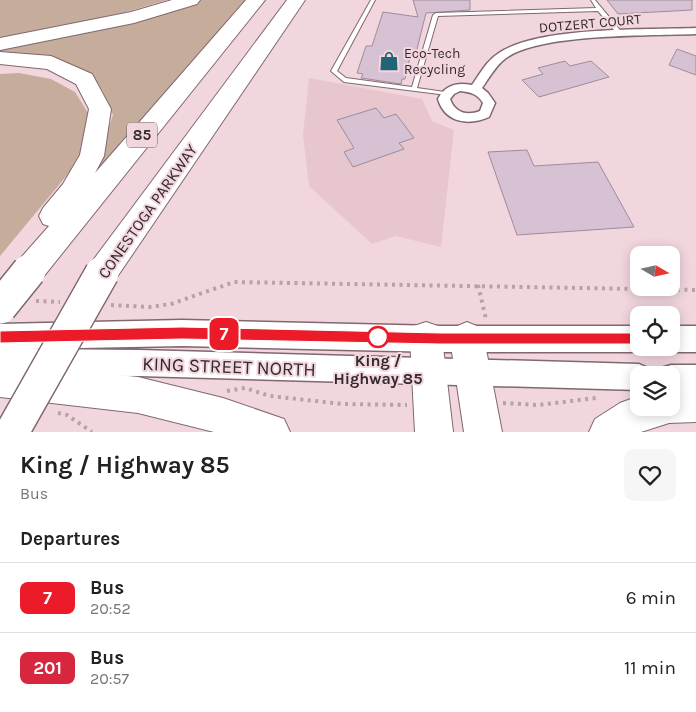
<!DOCTYPE html>
<style>
:root{--surface:#fff;--page:#f6f6f6;--text:#222;--muted:#767676;--line:#e0e0e0}
body{margin:0;font-family:Karla,sans-serif;background:var(--page);color:var(--text);height:100vh;display:flex;flex-direction:column;font-size:19px;white-space:nowrap}
*{box-sizing:border-box;margin:0}
p{font-size:16px;color:var(--muted)}
.icon{flex:none;width:28px;height:28px;fill:none;stroke:currentColor;stroke-width:2;stroke-linecap:round;stroke-linejoin:round}
.map{position:relative;height:432px;overflow:hidden}
.sheet{display:flex;flex-direction:column;background:var(--surface);flex:1}
.sheet>*{flex:none}
.badge{padding:0 10px;border-radius:8px;font-size:18px;line-height:32px}
.needle{width:32px;rotate:99deg}
.fabs{position:absolute;left:630px;top:246px;display:grid;gap:10px}
.fabs a{display:grid;place-items:center;width:50px;height:50px;border-radius:10px;background:var(--surface);box-shadow:0 2px 12px #0003;font-size:25px}
.map>.badge{position:absolute;translate:-50% -50%;box-shadow:0 0 0 2px #fff}
h2{padding:0 20px;font-size:19px;line-height:45px}
.round{display:grid;place-items:center;flex:none;width:52px;height:52px;border-radius:10px;background:var(--page)}
.overview{display:flex;align-items:center;justify-content:space-between;height:85px;padding:0 20px}
h1{font-size:24px;font-weight:700;line-height:38px}
ul{padding:0;list-style:none}
li{display:flex;align-items:center;gap:15px;height:70px;padding:0 20px;border-top:1px solid var(--line)}
li div{flex:1}
li b{display:block;font-size:19px}
li em{font-style:normal}
li .badge{min-width:55px;font-weight:700;text-align:center}
.map>svg:first-child{display:block}
.built{fill:#e8c6ce}
.green{fill:#c5ac9b}
.building{fill:#d7c2d3;stroke:#9e8b9b}
.lines{fill:none;stroke-linecap:round;stroke-linejoin:round}
.service-casing{stroke:#80686e;stroke-width:2}
.minor-casing{stroke:#80686e;stroke-width:3}
.secondary-casing{stroke:#80686e;stroke-width:3}
.motorway-casing{stroke:#80686e;stroke-width:2}
.path{stroke:#b7a1a7;stroke-width:4;stroke-dasharray:3 4.5;stroke-linecap:butt}
.service{fill:#fff;fill-rule:evenodd}
.minor{fill:#fff;fill-rule:evenodd}
.secondary{fill:#fff;fill-rule:evenodd}
.motorway{fill:#fff;fill-rule:evenodd}
.motorway-bridge-casing{stroke:#80686e;stroke-width:36;stroke-linecap:butt}
.motorway-bridge{stroke:#fff;stroke-width:33}
.line{fill:#ec1b29;stroke:#fff}
.stop-dot{fill:#fff;stroke:#ec1b29;stroke-width:2.5}
.labels{text-anchor:middle;stroke-width:4;stroke-linejoin:round;paint-order:stroke}
.far-street-label{font-size:14px;fill:#342a2d;stroke:#f2d6dd}
.far-poi-label{font-size:14px;fill:#342a2d;stroke:#f2d6dd;text-anchor:start}
.shield{fill:#f2d6dd;stroke:#6d5e62;stroke-width:1}
.shield-label{font-size:15px;font-weight:bold;fill:#342a2d}
.street-label{font-size:16px;fill:#342a2d;stroke:#f2d6dd}
.stop-label{font-size:16px;font-weight:bold;fill:#342a2d;stroke:#f2d6dd}
.near-street-label{font-size:19px;fill:#342a2d;stroke:#f2d6dd}
</style>
<div class="map">
<svg width="696" height="432" viewBox="0 0 696 432">
<rect width="100%" height="100%" fill="#f2d6dd"/>
<path class="built" d="M309,78L422,99L432,121L454,130L441,247L396,236L372,244L309,186L303,135Z"/>
<path class="green" d="M0,0H167L126,12L0,40Z
M199,0H246L103,169L96,166L113,115C109,107 106,95 100,87C77,59 34,52 0,55V49Z
M19,73L51,79L75,92L88,113L87,141L68,174L0,256V74Z"/>
<path class="building" d="M413,0H470V10L426,13L416,53H411L405,79H402L401,84L361,78L363,74L357,73L366,46H372L383,12L418,17Z
M607,0H692V10L618,14Z
M677,49L696,56V75L669,65Z
M565,61L570,66L591,61L609,77L539,97L522,80L543,74L538,68Z
M376,108L384,118L396,114L414,138L399,143L404,149L353,167L344,152L354,148L337,120Z
M527,150L534,166L598,162L634,227L517,235L488,152Z"/>
<g class="lines">
<defs>
<path id="service" d="M371,0H375L337,71L346,78L412,87L433,15L436,13L596,8L591,0H595L624,35L619,36L598,11L438,16L417,88L445,92L448,94L447,95L344,82L331,71Z"/>
<path id="minor" d="M696,28V34C651,36 541,33 506,58C496,65 489,78 482,88L488,93L495,103L489,117C469,126 445,123 438,99C445,85 457,82 472,85C480,74 487,60 499,53C540,26 646,30 696,28ZM460,91C470,92 478,94 483,103L480,111C467,116 455,113 450,99L454,94Z"/>
<path id="secondary" d="M182,320L440,326H639V348H648L639,352H440L182,346L30,349L139,350L639,364L648,368L652,375H639V390L139,376L0,375V324Z
M671,326H696V352H671L662,348H671Z
M671,365H696V391H671V375H659L661,368Z"/>
<path id="motorway" d="M172,0H200L197,4L134,23L0,50V38L131,12Z
M246,0H265L40,281L29,285L18,281L14,271L18,261L49,226L43,224L39,216L43,208L63,184L80,155L89,109L76,84L47,69L0,64V52L51,56L92,74L111,109L104,156L95,173Z
M287,0H305L113,283L102,287L91,283L87,273L91,263Z
M426,322L438,326L442,338L453,432H415L410,338L414,326Z
M467,322L479,327L484,339L502,432H464L450,339L455,327Z
M0,363L138,377L223,398L284,419L290,432H214L138,413L0,397Z
M696,386V422L669,423L641,432H589L595,419L620,403L639,396V408H671V388Z"/>
</defs>
<use href="#service" class="service-casing"/>
<use href="#minor" class="minor-casing"/>
<use href="#secondary" class="secondary-casing"/>
<use href="#motorway" class="motorway-casing"/>
<path class="path" d="M478,285L486,319
M36,301L60,302
M111,305L149,307L171,304L234,282L696,290
M227,391L245,388L270,396L342,404L407,405
M503,403L538,405L596,398
M58,413L67,415L92,432"/>
<use href="#service" class="service"/>
<use href="#minor" class="minor"/>
<use href="#secondary" class="secondary"/>
<use href="#motorway" class="motorway"/>
<defs>
<path id="motorway-bridge" d="M0,307L29,271
M12,432L102,273"/>
</defs>
<use href="#motorway-bridge" class="motorway-bridge-casing"/>
<use href="#motorway-bridge" class="motorway-bridge"/>
</g>
<path class="line" d="M182,327L440,333H639L643,334L645,338L643,343L639,344H440L182,339L0,343V331Z"/>
<defs>
<symbol id="shop-bare" viewBox="-9 -9 18 18"><path d="M-5-2.5h2.3a2.7 3.5 0 0 1 5.4 0H5L5.5 6h-11ZM-1.5-2.5h3a1.5 2.3 0 0 0-3 0Z" fill="#206476" stroke="#f2d6dd" stroke-width="2.5" paint-order="stroke"/></symbol>
</defs>
<g fill-rule="evenodd">
<use href="#shop-bare" x="375" y="47" width="28" height="28"/>
</g>
<circle class="stop-dot" cx="378" cy="337" r="10"/>
<g class="labels">
<g class="far-street-label">
<text transform="translate(590 23) rotate(-5)" y="5">DOTZERT COURT</text>
</g>
<g class="far-poi-label">
<text x="404" y="58">Eco-Tech<tspan x="404" dy="16">Recycling</tspan></text>
</g>
<rect class="shield" x="127" y="122.5" width="30" height="25" rx="4"/>
<g class="shield-label">
<text x="142" y="140">85</text>
</g>
<g class="street-label">
<text transform="translate(147 211) rotate(-55)" y="6">CONESTOGA PARKWAY</text>
</g>
<g class="stop-label">
<text x="378" y="366">King /<tspan x="378" dy="18">Highway 85</tspan></text>
</g>
<g class="near-street-label">
<text transform="translate(229 366) rotate(2)" y="7">KING STREET NORTH</text>
</g>
</g>
</svg>
<div class="fabs">
<a><svg class="needle" viewBox="-14 -14 28 28"><path d="M0-13l5 13h-10z" fill="#e53935"/><path d="M0 13l5-13h-10z" fill="#767676"/></svg></a>
<a><svg class="icon" aria-label="locate" viewBox="0 0 24 24"><circle cx="12" cy="12" r="6"/><path d="M12 2v4M12 18v4M2 12h4M18 12h4"/></svg></a>
<a><svg class="icon" aria-label="layers" viewBox="0 0 24 24"><path d="M12 4l9 5-9 5-9-5zM3 14l9 5 9-5"/></svg></a>
</div>
<b class="badge" style="left:224px;top:334px;background:#ec1b29;color:#fff">7</b>
</div>
<section class="sheet">
<div class="overview"><div><h1>King / Highway 85</h1><p>Bus</p></div><a class="round"><svg class="icon" aria-label="heart" viewBox="0 0 24 24"><path d="M12 20l-8-8c-3-5 5-10 8-4 3-6 11-1 8 4z"/></svg></a></div>
<h2>Departures</h2>
<ul>
<li><span class="badge" style="background:#ec1b29;color:#fff">7</span><div><b>Bus</b><p>20:52</p></div><em>6 min</em></li>
<li><span class="badge" style="background:#d7263d;color:#fff">201</span><div><b>Bus</b><p>20:57</p></div><em>11 min</em></li>
</ul>
</section>
